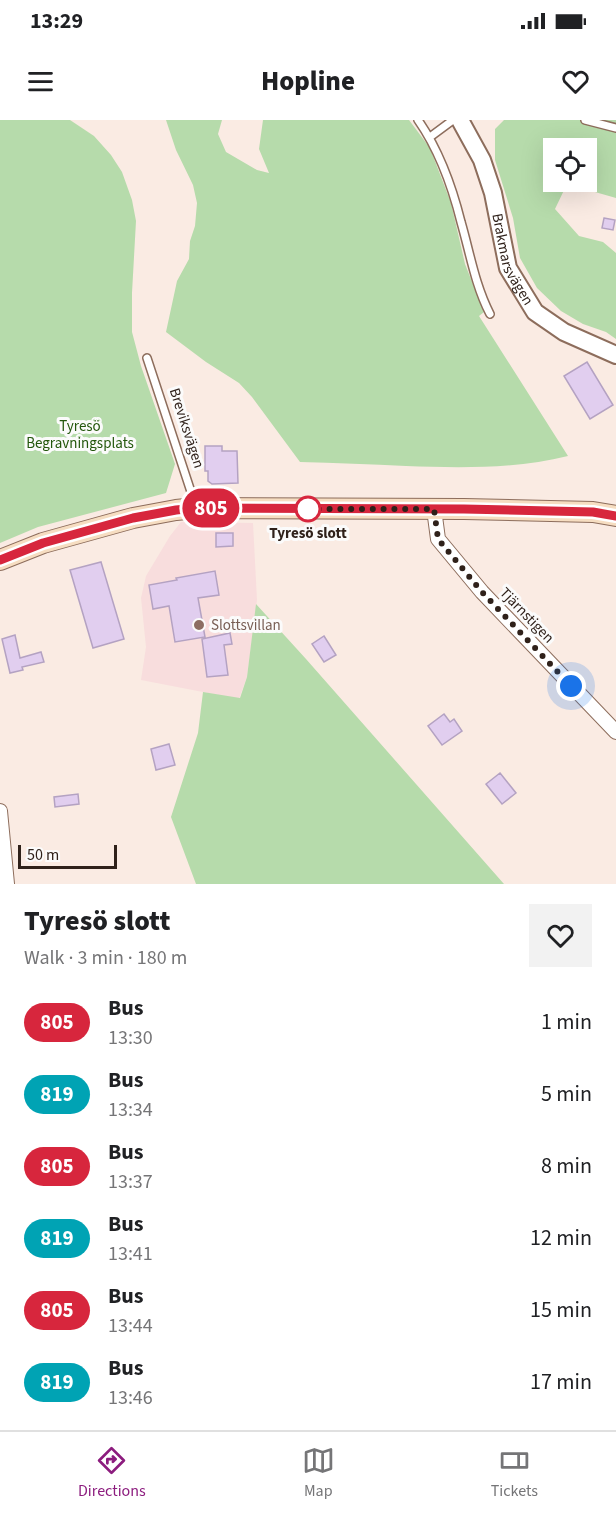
<!DOCTYPE html>
<meta charset="utf-8">
<style>
:root{--surface:#fff;--page:#f2f2f2;--text:#202124;--muted:#757577;--line:#e0e0e0;--accent:#8c1c7e}
body{margin:0;font-family:"Source Sans 3",sans-serif;background:var(--page);color:var(--text);height:100vh;display:flex;flex-direction:column;font-size:22px;white-space:nowrap}
*{box-sizing:border-box;margin:0}
p{font-size:20px;color:var(--muted)}
.icon{flex:none;width:33px;height:33px;fill:none;stroke:currentColor;stroke-width:2;stroke-linecap:round;stroke-linejoin:round}
.map{position:relative;height:764px;overflow:hidden}
.panel{display:flex;flex-direction:column;background:var(--surface);flex:1}
.panel>*{flex:none}
.badge{padding:0 12px;border-radius:20px;font-size:21px;line-height:39px}
.fabs{position:absolute;left:543px;top:18px;display:grid;gap:12px}
.fabs a{display:grid;place-items:center;width:54px;height:54px;border-radius:0px;background:var(--surface);box-shadow:0 6px 24px #0002;font-size:30px}
.scale{position:absolute;left:18px;bottom:15px;width:99px;box-sizing:border-box;padding-left:6px;border:3px solid #2f211a;border-top:0;font-size:16px;line-height:21px;white-space:nowrap;color:#2f211a;-webkit-text-stroke:4px #fbfbfb;paint-order:stroke}
.you{position:absolute;width:30px;height:30px;margin:-15px;border:4px solid #fff;border-radius:50%;background:#1a73e8;box-shadow:0 0 0 9px #1a73e833}
.map>.badge{position:absolute;translate:-50% -50%;box-shadow:0 0 0 3px #fff}
.round{display:grid;place-items:center;flex:none;width:63px;height:63px;border-radius:0px;background:var(--page)}
.headline{display:flex;align-items:center;justify-content:space-between;height:102px;padding:0 24px}
h1{font-size:28px;font-weight:800;line-height:45px}
ul{padding:0;list-style:none}
li{display:flex;align-items:center;gap:18px;height:72px;padding:0 24px}
li div{flex:1}
li b{display:block;font-size:22px}
li em{font-style:normal}
li .badge{min-width:66px;font-weight:700;text-align:center}
.status{display:flex;justify-content:space-between;align-items:center;height:42px;padding:0 30px;background:var(--surface);direction:ltr}
.status svg{height:16px;fill:currentColor}
header{display:flex;justify-content:space-between;align-items:center;height:78px;padding:0 24px;background:var(--surface);font-size:27px;font-weight:800}
.dock{display:flex;justify-content:space-around;align-items:center;height:84px;border-top:2px solid var(--line);background:var(--surface);font-size:16px;color:var(--muted)}
.dock a{display:grid;justify-items:center;gap:3px}
.dock .active{color:var(--accent)}
.map>svg:first-child{display:block}
.education{fill:#f8dddd}
.green{fill:#b6dbab;fill-rule:evenodd}
.building{fill:#e1ceef;stroke:#b4a2c2;stroke-width:1.5}
.lines{fill:none;stroke-linecap:round;stroke-linejoin:round}
.service-casing{stroke:#8d6d5c;stroke-width:10}
.minor-casing{stroke:#8d6d5c;stroke-width:16}
.tertiary-casing{stroke:#8d6d5c;stroke-width:20}
.secondary-casing{stroke:#8d6d5c;stroke-width:22}
.service{stroke:#fff;stroke-width:7}
.minor{stroke:#fff;stroke-width:14}
.tertiary{stroke:#fff;stroke-width:16}
.secondary{stroke:#f6ddc1;stroke-width:20}
.line-casing{stroke:#fff;stroke-width:14}
.line{stroke:#d7263d;stroke-width:9}
.walk{stroke:#2f211a;stroke-width:6;stroke-dasharray:0 10.8}
.stop-dot{fill:#fff;stroke:#d7263d;stroke-width:3}
.education-dot{fill:#8d6e63;stroke:#fbfbfb;stroke-width:2}
.labels{text-anchor:middle;stroke-width:6;stroke-linejoin:round;paint-order:stroke}
.street-label{font-size:15px;fill:#2f211a;stroke:#fbfbfb}
.park-label{font-size:15px;fill:#23570c;stroke:#fbfbfb}
.stop-label{font-size:15px;font-weight:bold;fill:#2f211a;stroke:#fbfbfb}
.education-label{font-size:15px;fill:#785e54;stroke:#fbfbfb;text-anchor:start}
</style>
<div class="status"><b>13:29</b><svg viewBox="0 0 49 12"><path d="M0 12V9h3v3zM5 12V6h3v6zM10 12V3h3v9zM15 12V0h3v12zM26 1h20v11H26zM47 4h2v5h-2z"/></svg></div>
<header><svg class="icon" aria-label="menu" viewBox="0 0 24 24"><path d="M4 6h16M4 12h16M4 18h16"/></svg>Hopline<svg class="icon" aria-label="heart" viewBox="0 0 24 24"><path d="M12 20l-8-8c-3-5 5-10 8-4 3-6 11-1 8 4z"/></svg></header>
<div class="map">
<svg width="616" height="764" viewBox="0 0 616 764">
<rect width="100%" height="100%" fill="#faebe3"/>
<path class="education" d="M181,402L253,403L257,480L247,557L239,579L141,560L146,527L141,478L146,456L170,416Z"/>
<path class="green" d="M0,0H70L94,16L111,35L122,52L132,80L136,101L132,173V212L141,246L175,344L166,373L38,407L0,423Z
M166,0H222L218,14L226,32L257,50L269,53L259,29L263,0H409L430,28L451,83L465,144L484,192L479,196L568,336C516,349 459,348 406,346C371,344 335,343 300,342L252,277L239,263L206,242L166,212L177,161L189,139L190,121L195,106L197,83L193,65L176,30Z
M504,0H616V78L567,64L555,89L579,116L603,122L616,133V219L606,212L583,204L561,191L537,168L520,138L513,98L495,40V9ZM554,28H586V62H554Z
M256,484L306,539L504,764H196L171,697L198,613L203,572L240,578L247,557Z"/>
<path class="building" d="M604,98L615,100L613,110L602,108Z
M587,242L613,285L590,299L564,256Z
M205,326H222V331H237L238,363L212,364L208,361V351H205Z
M216,413H233V426L216,427Z
M101,442L124,519L93,528L70,450Z
M215,451L219,475L198,478L205,517L175,522L169,486L153,489L149,465L177,460L176,458Z
M230,513L232,524L224,525L228,555L207,557L202,519Z
M15,515L20,538L41,532L44,542L22,547L23,550L10,553L2,519Z
M324,516L336,535L324,542L312,524Z
M444,594L450,602L454,599L462,611L442,625L428,606Z
M169,624L175,645L156,650L151,629Z
M500,653L516,673L502,684L486,664Z
M78,674L79,684L55,687L54,677Z"/>
<g class="lines">
<defs>
<path id="service" d="M418,0C439,30 452,66 461,102C470,133 475,165 490,194
M585,0L616,8
M430,17L453,0
M147,238L196,387"/>
<path id="minor" d="M434,389L438,419L482,472L616,612
M0,691L7,764"/>
<g id="tertiary">
<path id="s1" d="M460,0L482,40L493,73L508,148L535,192L564,212L616,235"/>
</g>
<path id="secondary" d="M0,440L43,423L133,398L176,390L196,388L464,389L593,392L616,396"/>
</defs>
<use href="#service" class="service-casing"/>
<use href="#minor" class="minor-casing"/>
<use href="#tertiary" class="tertiary-casing"/>
<use href="#secondary" class="secondary-casing"/>
<use href="#service" class="service"/>
<use href="#minor" class="minor"/>
<use href="#tertiary" class="tertiary"/>
<use href="#secondary" class="secondary"/>
</g>
<g class="lines">
<defs>
<path id="line" d="M0,440L43,423L133,398L176,390L196,388L464,389L593,392L616,396"/>
</defs>
<use href="#line" class="line-casing"/>
<use href="#line" class="line"/>
<path class="walk" d="M308,389H434L438,419L482,472L571,566"/>
</g>
<circle class="stop-dot" cx="308" cy="389" r="12"/>
<circle class="education-dot" cx="199" cy="505" r="6"/>
<g class="labels">
<g class="street-label">
<text dy="5" stroke="none"><textPath href="#s1" startOffset="150">Brakmarsvägen</textPath></text>
<text transform="translate(187 308) rotate(72)" y="5">Breviksvägen</text>
<text transform="translate(527 495) rotate(46)" y="5">Tjärnstigen</text>
</g>
<g class="park-label">
<text x="80" y="311">Tyresö<tspan x="80" dy="17">Begravningsplats</tspan></text>
</g>
<g class="stop-label">
<text x="308" y="418">Tyresö slott</text>
</g>
<g class="education-label">
<text x="211" y="510">Slottsvillan</text>
</g>
</g>
</svg>
<div class="fabs">
<a><svg class="icon" aria-label="locate" viewBox="0 0 24 24"><circle cx="12" cy="12" r="6"/><path d="M12 2v4M12 18v4M2 12h4M18 12h4"/></svg></a>
</div>
<div class="scale">50 m</div>
<div class="you" style="left:571px;top:566px"></div>
<b class="badge" style="left:211px;top:388px;background:#d7263d;color:#fff">805</b>
</div>
<section class="panel">
<div class="headline"><div><h1>Tyresö slott</h1><p>Walk · 3 min · 180 m</p></div><a class="round"><svg class="icon" aria-label="heart" viewBox="0 0 24 24"><path d="M12 20l-8-8c-3-5 5-10 8-4 3-6 11-1 8 4z"/></svg></a></div>
<ul>
<li><span class="badge" style="background:#d7263d;color:#fff">805</span><div><b>Bus</b><p>13:30</p></div><em>1 min</em></li>
<li><span class="badge" style="background:#00a3b4;color:#fff">819</span><div><b>Bus</b><p>13:34</p></div><em>5 min</em></li>
<li><span class="badge" style="background:#d7263d;color:#fff">805</span><div><b>Bus</b><p>13:37</p></div><em>8 min</em></li>
<li><span class="badge" style="background:#00a3b4;color:#fff">819</span><div><b>Bus</b><p>13:41</p></div><em>12 min</em></li>
<li><span class="badge" style="background:#d7263d;color:#fff">805</span><div><b>Bus</b><p>13:44</p></div><em>15 min</em></li>
<li><span class="badge" style="background:#00a3b4;color:#fff">819</span><div><b>Bus</b><p>13:46</p></div><em>17 min</em></li>
</ul>
</section>
<nav class="dock">
<a class="active"><svg class="icon" aria-label="directions" viewBox="0 0 24 24"><path d="M12 3l9 9-9 9-9-9zM9 14v-3h6M13 9l2 2-2 2"/></svg>Directions</a>
<a><svg class="icon" aria-label="map" viewBox="0 0 24 24"><path d="M3 6l6-2 6 2 6-2v14l-6 2-6-2-6 2zM9 4v14M15 6v14"/></svg>Map</a>
<a><svg class="icon" aria-label="tickets" viewBox="0 0 24 24"><path d="M3 7h18v10H3zM15 7v10"/></svg>Tickets</a>
</nav>
